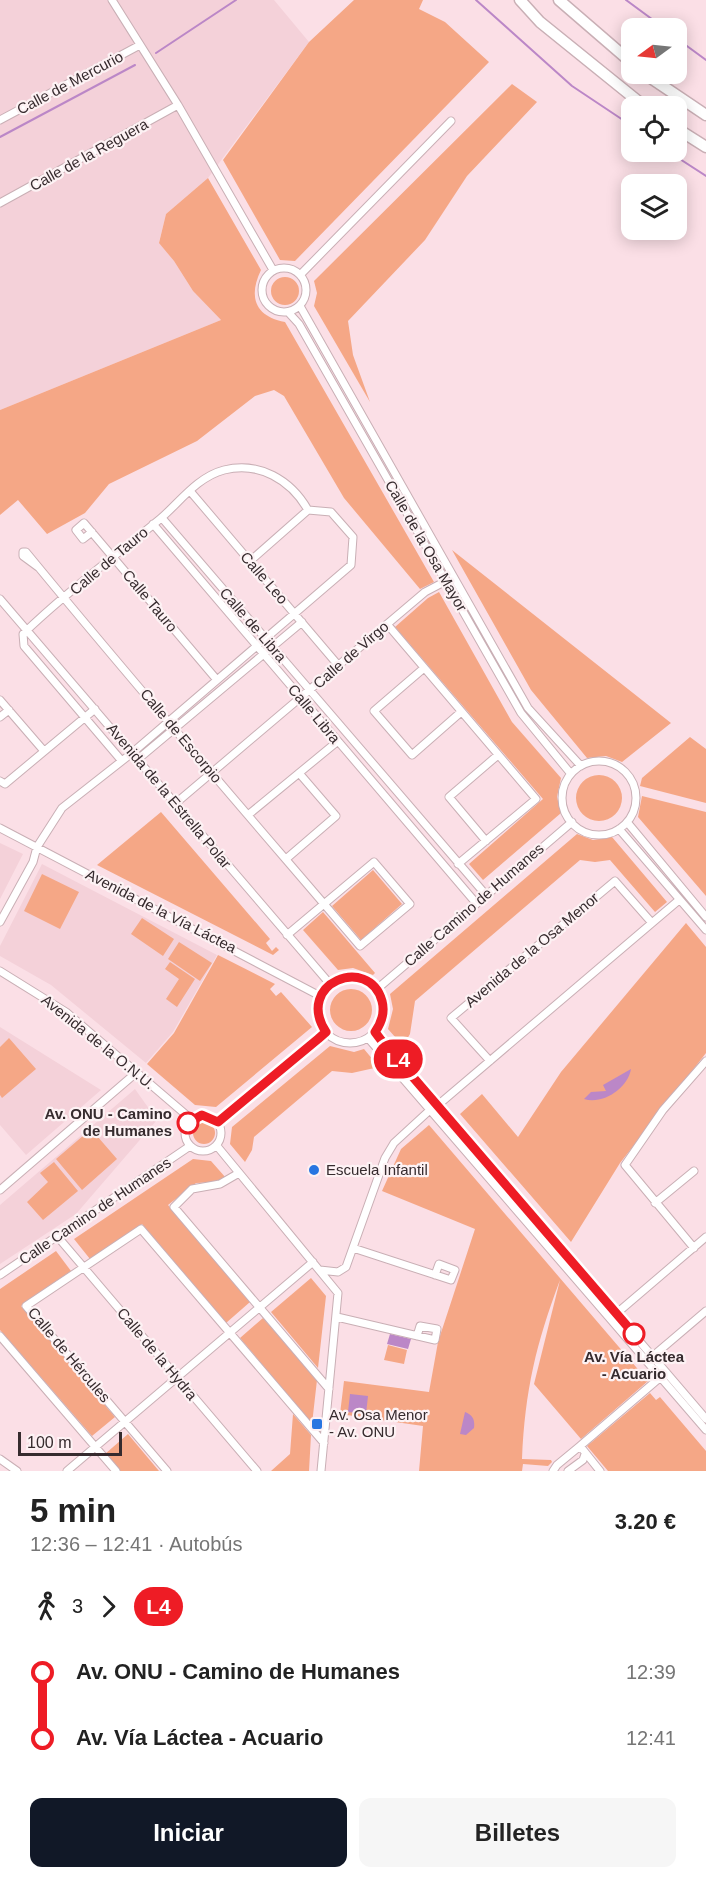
<!DOCTYPE html>
<html lang="es">
<meta charset="utf-8">
<style>
:root{--surface:#fff;--page:#f6f6f6;--text:#222;--muted:#767676;--accent:#111827}
body{margin:0;font-family:Arial,sans-serif;background:var(--page);color:var(--text);height:100vh;display:flex;flex-direction:column;font-size:22px;white-space:nowrap}
*{box-sizing:border-box;margin:0}
p{font-size:20px;color:var(--muted)}
.icon{flex:none;width:33px;height:33px;fill:none;stroke:currentColor;stroke-width:2;stroke-linecap:round;stroke-linejoin:round}
.map{position:relative;height:1471px;overflow:hidden}
.panel{display:flex;flex-direction:column;background:var(--surface);flex:1}
.panel>*{flex:none}
.badge{padding:0 12px;border-radius:20px;font-size:21px;line-height:39px}
.needle{width:39px;rotate:255deg}
.buttons{position:absolute;left:621px;top:18px;display:grid;gap:12px}
.buttons a{display:grid;place-items:center;width:66px;height:66px;border-radius:12px;background:var(--surface);box-shadow:0 3px 15px #0003;font-size:30px}
.scale{position:absolute;left:18px;bottom:15px;width:104px;box-sizing:border-box;padding-left:6px;border:3px solid #362b2e;border-top:0;font-size:16px;line-height:21px;white-space:nowrap;color:#362b2e;-webkit-text-stroke:4px #fdf2f4;paint-order:stroke}
.map>.badge{position:absolute;translate:-50% -50%;box-shadow:0 0 0 3px #fff}
.legs{display:flex;align-items:center;gap:9px;height:66px;padding:0 30px;font-size:20px}
.legs p{margin-inline-start:auto}
.summary{display:flex;align-items:center;justify-content:space-between;height:102px;padding:0 30px}
h1{font-size:33px;font-weight:700;line-height:45px}
.cta{display:flex;gap:12px;margin-top:auto;padding:12px 30px}
.cta a{flex:1;height:69px;border-radius:12px;background:var(--accent);color:#fff;font-size:24px;font-weight:700;line-height:69px;text-align:center}
.cta a+a{background:var(--page);color:var(--text)}
ul{padding:0 30px;list-style:none}
li{display:flex;align-items:center;gap:21px;height:66px;font-size:22px}
li i{display:grid;place-items:center;width:9px;height:100%;margin:0 8px;background:currentColor}
li i::after{content:'';width:15px;height:15px;margin:-8px;border:4px solid;border-radius:50%;background:var(--surface)}
li p{margin-inline-start:auto}
li:first-child i{background:linear-gradient(#0000 50%,currentColor 0)}
li:last-child i{background:linear-gradient(currentColor 50%,#0000 0)}
.map>svg:first-child{display:block}
.built{fill:#f4d1d9}
.green{fill:#f5a786}
.water{fill:#bb87c7}
.lines{fill:none;stroke-linecap:round;stroke-linejoin:round}
.stream{stroke:#bb87c7;stroke-width:2}
.minor-casing{stroke:#c9afb5;stroke-width:9}
.highway-casing{stroke:#c9afb5;stroke-width:13}
.minor{stroke:#fff;stroke-width:7}
.highway{stroke:#fff;stroke-width:10}
.line-1-casing{stroke:#fff;stroke-width:14}
.line-1{stroke:#ee1c25;stroke-width:9}
.stop-1-dot{fill:#fff;stroke:#ee1c25;stroke-width:3}
.poi-dot{fill:#2876e1;stroke:#fdf2f4;stroke-width:2}
.labels{text-anchor:middle;stroke-width:4.5;stroke-linejoin:round;paint-order:stroke}
.street-label{font-size:15px;fill:#362b2e;stroke:#fdf2f4}
.stop-label{font-size:15px;font-weight:bold;fill:#362b2e;stroke:#fdf2f4;text-anchor:end}
.poi-label{font-size:15px;fill:#362b2e;stroke:#fdf2f4;text-anchor:start}
</style>
<div class="map">
<svg width="706" height="1471" viewBox="0 0 706 1471">
<rect width="100%" height="100%" fill="#fbdfe6"/>
<path class="built" d="M0,0H274L309,42L208,178L166,214L159,242L174,261L193,291L221,320L0,410Z
M0,843L23,854L0,899Z
M42,864L217,955L173,1032L146,1063L51,985L0,956V946Z
M0,1027L101,1090L26,1155L0,1125Z
M135,1089L157,1120L76,1214L0,1264V1205Z"/>
<path class="green" d="M354,0H423L419,9L445,22L489,62L295,261L280,260L223,160L309,42Z
M512,84L537,102L467,176L425,240L348,321L353,355L370,402L314,306L317,293L314,281Z
M208,178L261,270C248,297 255,316 285,322L434,582L420,589L344,498L284,396L274,390L255,396L197,441L109,484L85,513L47,534L18,500L0,515V410L221,320L193,291L174,261L159,243L166,214Z
M271 291a14 14 0 1 1 28 0a14 14 0 1 1-28 0Z
M452,550L671,723L622,762L606,756L587,758L531,690Z
M439,592L512,722L561,778L557,797L561,813L483,880L469,864L543,799L395,627L428,598Z
M690,737L706,749V803L640,786L642,778Z
M576 798a23 23 0 1 1 46 0a23 23 0 1 1-46 0Z
M642,796L706,812V896L638,817Z
M161,812L270,939L266,943L272,951L276,947L279,950L273,955L97,865Z
M577,834L593,840L612,837L667,902L655,912L610,860L595,862L580,860L415,1001L410,1034L403,1046L388,1029L393,1009L390,994Z
M373,870L402,904L361,940L332,906Z
M42,874L79,892L60,929L24,911Z
M323,912L375,973L373,975L353,968L338,970L303,930Z
M142,918L174,939L163,956L131,934Z
M686,923L706,947V1053L620,1163L571,1242L460,1114L482,1094L518,1137L561,1072Z
M179,942L212,963L200,981L168,959Z
M218,955L275,984L270,989L276,996L281,992L312,1027L216,1107L195,1105L147,1064L174,1033Z
M170,962L195,979L177,1007L166,999L179,979L165,969Z
M330 1010a21 21 0 1 1 42 0a21 21 0 1 1-42 0Z
M9,1038L36,1069L2,1098L0,1095V1047Z
M330,1046L354,1052L364,1049L379,1067L352,1073L332,1071L254,1137L252,1150L245,1162L230,1144L232,1127Z
M193 1133a11 11 0 1 1 22 0a11 11 0 1 1-22 0Z
M429,1125L648,1381L581,1439L534,1384L560,1280C536,1344 525,1390 522,1459L551,1460L552,1462L548,1466L523,1464L522,1471H419L423,1426L340,1414L344,1381L429,1392L438,1342L475,1229L382,1191L401,1149Z
M91,1129L117,1159L82,1190L56,1159Z
M193,1159L211,1161L226,1178L215,1182L196,1183L168,1205L250,1302L226,1323L142,1224L90,1259L74,1239Z
M54,1162L78,1191L43,1220L27,1202L48,1182L40,1173Z
M56,1251L71,1271L21,1306L115,1417L92,1436L0,1330V1289Z
M311,1278L326,1296L318,1368L271,1312Z
M263,1318L317,1380L312,1424L240,1338Z
M388,1345L407,1350L404,1364L384,1360Z
M650,1393L656,1400L660,1397L706,1451V1471H608L587,1446Z
M293,1414L311,1435L309,1471H271L290,1454Z
M128,1434L159,1471H120L105,1454Z"/>
<path class="water" d="M631,1069C628,1088 603,1105 584,1099L591,1092L606,1091L603,1085Z
M390,1334L411,1339L408,1349L387,1344Z
M350,1394L368,1396L366,1414L348,1412Z
M465,1412C473,1415 475,1420 474,1428L466,1435L460,1434Z"/>
<g class="lines">
<path class="stream" d="M476,0L572,86L632,126
M626,0L664,28
M676,38L706,60
M156,53L236,0
M0,137L135,65
M669,152L706,176"/>
<defs>
<path id="minor" d="M112,0L178,105L273,270
M0,120L140,45
M0,203L178,105
M262 290a22 22 0 1 1 44 0a22 22 0 1 1-44 0Z
M301,274L451,121
M300,306L528,708L581,766
M288,312L299,324L521,713L571,774
M190,491L338,665
M162,518L486,895
M153,524L476,903
M92,532L83,539L76,530L84,523L217,680
M249,562L308,510
M38,567L23,556V552H26C135,685 248,815 360,946L410,904L374,862L287,935
M0,599L330,984
M387,624L536,799L458,864
M424,668L374,711L412,755L461,712
M0,700L44,751
M0,717L9,710
M121,760L24,646L23,634C65,593 114,557 160,519C179,503 197,477 224,470C259,461 291,480 308,510
M137,760L302,622
M562 798a37 37 0 1 1 74 0a37 37 0 1 1-74 0Z
M0,781L5,784L95,709
M176,803L425,592L446,581
M248,815L338,741
M627,822L706,917
M0,828L320,996
M619,829L706,930
M486,841L449,797L498,755
M286,859L336,816L299,773
M0,922L33,862L37,847L62,808L132,753L351,565L353,537L331,512L308,510
M0,971L66,1012L191,1119
M317 1010a33 33 0 1 1 66 0a33 33 0 1 1-66 0Z
M377,989L572,822
M375,1032L706,1419
M368,1038L706,1430
M490,1061L451,1018L615,881L652,923
M438,1105L679,900
M185 1133a18 18 0 1 1 36 0a18 18 0 1 1-36 0Z
M218,1122L326,1032
M217,1146L338,1293L321,1471
M239,1173L220,1184L192,1189L174,1207L329,1389
M0,1190L137,1072
M655,1203L694,1171
M57,1236L257,1471
M353,1248L451,1280L455,1270L439,1264L435,1275
M694,1248L625,1165L663,1110L706,1061
M320,1270L338,1272L346,1267L385,1158L394,1143L431,1109
M0,1275L190,1146
M617,1313L706,1237
M337,1317L435,1340L437,1329L420,1326L417,1336
M0,1336L116,1471
M653,1356L706,1311
M580,1446L663,1375
M0,1459L17,1471
M67,1471L313,1262
M167,1471L26,1306L141,1229L324,1443
M553,1471L557,1465L580,1446L600,1471
M568,1471L583,1460L585,1454"/>
<path id="highway" d="M520,0L540,22L644,106
M559,0L632,63
M645,74L706,115
M676,128L706,147"/>
</defs>
<use href="#minor" class="minor-casing"/>
<use href="#highway" class="highway-casing"/>
<use href="#minor" class="minor"/>
<use href="#highway" class="highway"/>
</g>
<g class="lines">
<defs>
<path id="line-1" d="M188,1123L202,1115L218,1122L318,1039L326,1032C294,983 369,954 382,1001C385,1012 382,1022 375,1032L381,1040L634,1334"/>
</defs>
<use href="#line-1" class="line-1-casing"/>
<use href="#line-1" class="line-1"/>
</g>
<g class="stop-1-dot">
<circle cx="188" cy="1123" r="10"/>
<circle cx="634" cy="1334" r="10"/>
</g>
<g class="poi-dot">
<circle cx="314" cy="1170" r="6"/>
<rect x="311" y="1418" width="12" height="12" rx="3"/>
</g>
<g class="labels">
<g class="street-label">
<text transform="translate(70 83) rotate(-28)" y="5">Calle de Mercurio</text>
<text transform="translate(89 155) rotate(-29)" y="5">Calle de la Reguera</text>
<text transform="translate(426 546) rotate(60)" y="5">Calle de la Osa Mayor</text>
<text transform="translate(109 561) rotate(-40)" y="5">Calle de Tauro</text>
<text transform="translate(264 578) rotate(49)" y="5">Calle Leo</text>
<text transform="translate(150 601) rotate(50)" y="5">Calle Tauro</text>
<text transform="translate(253 625) rotate(49)" y="5">Calle de Libra</text>
<text transform="translate(351 655) rotate(-41)" y="5">Calle de Virgo</text>
<text transform="translate(314 714) rotate(50)" y="5">Calle Libra</text>
<text transform="translate(181 736) rotate(50)" y="5">Calle de Escorpio</text>
<text transform="translate(169 796) rotate(50)" y="5">Avenida de la Estrella Polar</text>
<text transform="translate(474 905) rotate(-41)" y="5">Calle Camino de Humanes</text>
<text transform="translate(161 911) rotate(27)" y="5">Avenida de la Vía Láctea</text>
<text transform="translate(532 950) rotate(-40)" y="5">Avenida de la Osa Menor</text>
<text transform="translate(98 1042) rotate(39)" y="5">Avenida de la O.N.U.</text>
<text transform="translate(95 1211) rotate(-34)" y="5">Calle Camino de Humanes</text>
<text transform="translate(157 1354) rotate(50)" y="5">Calle de la Hydra</text>
<text transform="translate(69 1355) rotate(50)" y="5">Calle de Hércules</text>
</g>
<g class="stop-label">
<text x="172" y="1119">Av. ONU - Camino<tspan x="172" dy="17">de Humanes</tspan></text>
<text x="634" y="1362" text-anchor="middle">Av. Vía Láctea<tspan x="634" dy="17">- Acuario</tspan></text>
</g>
<g class="poi-label">
<text x="326" y="1175">Escuela Infantil</text>
<text x="329" y="1420">Av. Osa Menor<tspan x="329" dy="17">- Av. ONU</tspan></text>
</g>
</g>
</svg>
<div class="buttons">
<a><svg class="needle" viewBox="-14 -14 28 28"><path d="M0-13l5 13h-10z" fill="#e53935"/><path d="M0 13l5-13h-10z" fill="#767676"/></svg></a>
<a><svg class="icon" aria-label="locate" viewBox="0 0 24 24"><circle cx="12" cy="12" r="6"/><path d="M12 2v4M12 18v4M2 12h4M18 12h4"/></svg></a>
<a><svg class="icon" aria-label="layers" viewBox="0 0 24 24"><path d="M12 4l9 5-9 5-9-5zM3 14l9 5 9-5"/></svg></a>
</div>
<div class="scale">100 m</div>
<b class="badge" style="left:398px;top:1059px;background:#ee1c25;color:#fff">L4</b>
</div>
<section class="panel">
<div class="summary"><div><h1>5 min</h1><p>12:36 – 12:41 · Autobús</p></div><b>3.20 €</b></div>
<div class="legs"><svg class="icon" aria-label="walk" viewBox="0 0 24 24"><circle cx="13" cy="4" r="2"/><path d="M13 8l-2 6 4 7M11 14l-3 7M7 12l3-4h3l4 4"/></svg>3<svg class="icon" aria-label="forward" viewBox="0 0 24 24"><path d="M9 5l7 7-7 7"/></svg><b class="badge" style="background:#ee1c25;color:#fff">L4</b></div>
<ul>
<li><i style="color:#ee1c25"></i><b>Av. ONU - Camino de Humanes</b><p>12:39</p></li>
<li><i style="color:#ee1c25"></i><b>Av. Vía Láctea - Acuario</b><p>12:41</p></li>
</ul>
<div class="cta"><a>Iniciar</a><a>Billetes</a></div>
</section>
